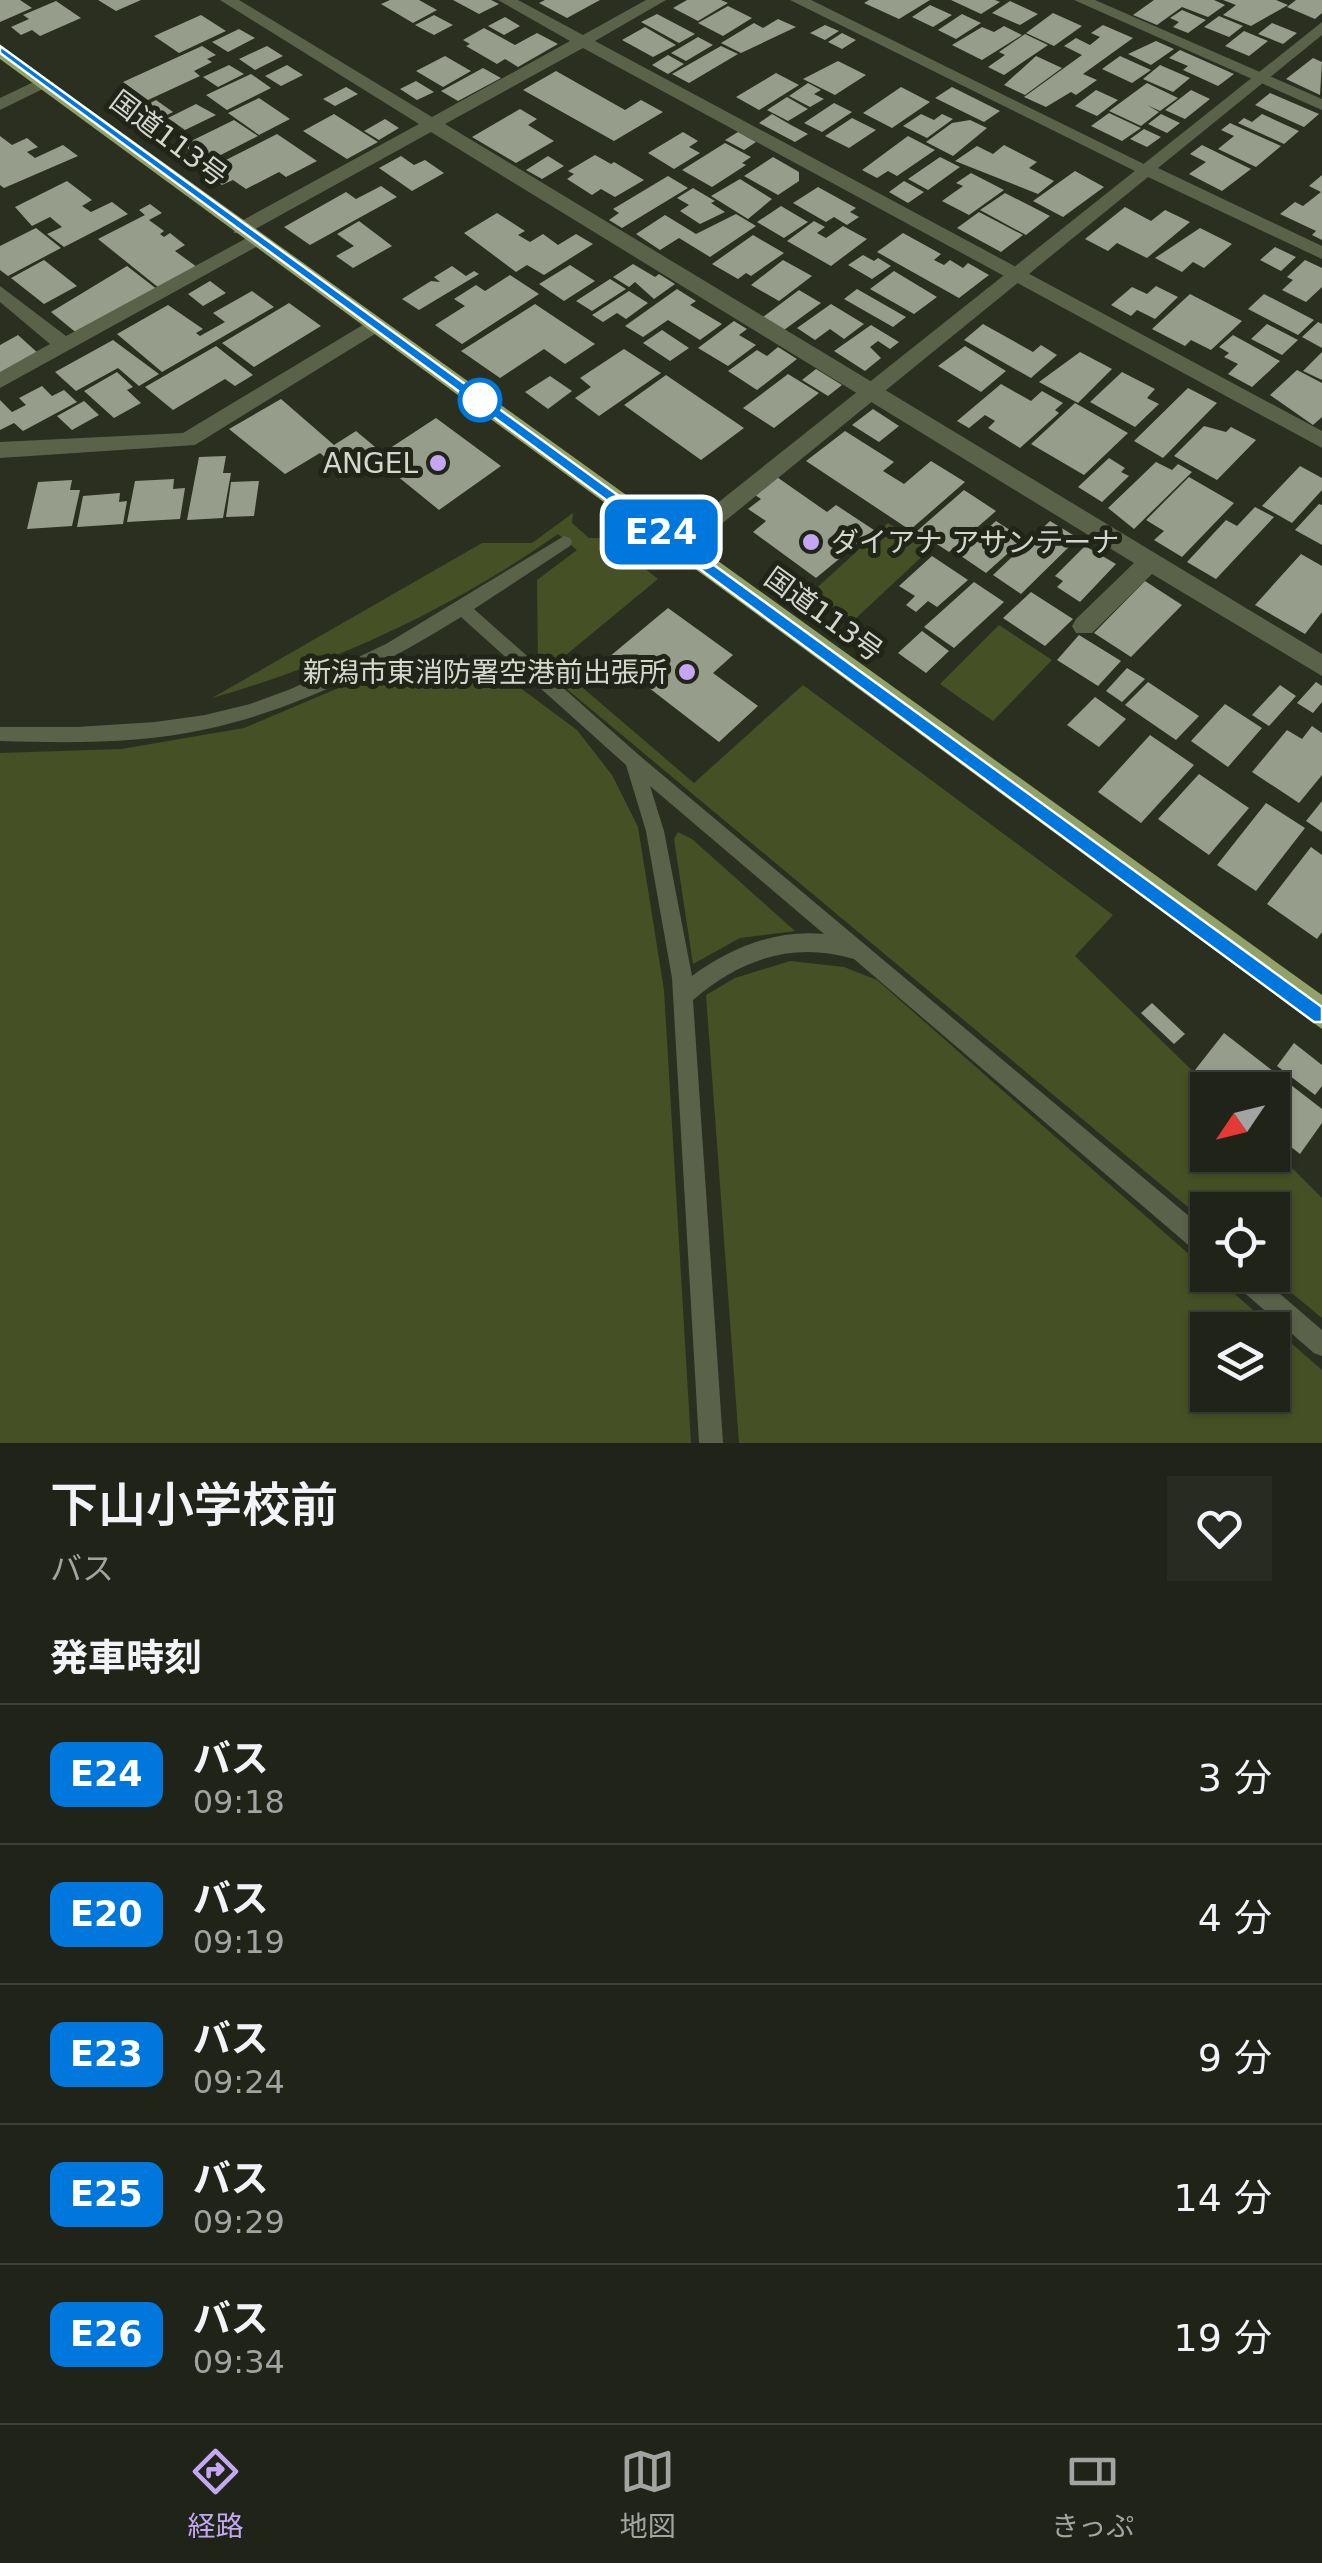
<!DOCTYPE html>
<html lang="ja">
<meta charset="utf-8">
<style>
:root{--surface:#202318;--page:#282b21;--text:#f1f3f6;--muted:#a2a4a2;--line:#3d4037;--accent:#c3a7f2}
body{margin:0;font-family:"DejaVu Sans","Noto Sans JP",sans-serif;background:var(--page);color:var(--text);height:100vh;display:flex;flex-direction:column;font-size:38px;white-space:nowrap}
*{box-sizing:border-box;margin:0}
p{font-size:32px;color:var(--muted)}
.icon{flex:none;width:55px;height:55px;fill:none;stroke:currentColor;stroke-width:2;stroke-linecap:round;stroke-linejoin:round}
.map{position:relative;height:1443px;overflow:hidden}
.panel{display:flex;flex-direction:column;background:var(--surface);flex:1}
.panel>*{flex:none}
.badge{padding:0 20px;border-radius:15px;font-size:35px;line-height:65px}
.needle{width:65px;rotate:235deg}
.tools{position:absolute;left:1190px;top:1072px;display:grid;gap:20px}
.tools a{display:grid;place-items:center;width:100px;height:100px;border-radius:0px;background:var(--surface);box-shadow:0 2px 8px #0004,0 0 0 2px var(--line);font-size:50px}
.map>.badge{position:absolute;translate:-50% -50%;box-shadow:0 0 0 5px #fff}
h2{padding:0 50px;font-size:38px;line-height:90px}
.round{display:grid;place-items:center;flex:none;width:105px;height:105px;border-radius:0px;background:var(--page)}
.headline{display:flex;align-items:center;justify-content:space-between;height:170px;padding:0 50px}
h1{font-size:48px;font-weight:600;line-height:75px}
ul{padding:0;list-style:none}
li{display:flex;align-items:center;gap:30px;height:140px;padding:0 50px;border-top:2px solid var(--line)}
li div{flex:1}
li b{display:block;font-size:38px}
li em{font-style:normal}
li .badge{min-width:110px;font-weight:700;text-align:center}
.menu{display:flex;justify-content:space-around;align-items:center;height:140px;border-top:2px solid var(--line);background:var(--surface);font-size:28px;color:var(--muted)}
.menu a{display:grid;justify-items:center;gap:5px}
.menu .on{color:var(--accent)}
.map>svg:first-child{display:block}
.green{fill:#455024;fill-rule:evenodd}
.building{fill:#979d8b}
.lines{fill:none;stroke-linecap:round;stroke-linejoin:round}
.service{fill:#5b624a;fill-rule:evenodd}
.minor{fill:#5b624a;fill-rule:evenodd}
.tertiary{fill:#5b624a;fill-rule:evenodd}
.trunk{fill:#92a168;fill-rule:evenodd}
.line{fill:#07d;stroke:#fff;stroke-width:2.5}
.stop-dot{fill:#fff;stroke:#07d;stroke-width:5}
.poi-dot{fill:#c3a7f2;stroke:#212517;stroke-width:4}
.labels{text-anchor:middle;stroke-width:10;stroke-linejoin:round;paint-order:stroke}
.street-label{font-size:28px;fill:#d4d7ce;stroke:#212517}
.poi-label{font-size:28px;fill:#d4d7ce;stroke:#212517;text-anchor:end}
</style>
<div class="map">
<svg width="1322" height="1443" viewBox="0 0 1322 1443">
<rect width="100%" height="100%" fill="#2a2f20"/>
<path class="green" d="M573,513L572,523L589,538H607L658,579L555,664L694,783L803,685L1113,915L1075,956L1212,1090H1208V1155H1272L1273,1149L1322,1198V1318L1270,1275L1272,1210H1208L1207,1223L538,665L537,580L577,550L558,534C453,608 335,663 212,698L482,543H532Z
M888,523L930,549L852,622L810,594Z
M999,625L1052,660L993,721L940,684Z
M432,655L492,667L577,730L612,775L638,827L664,990L691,1443H0V753L121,749L244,728L407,659Z
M678,832L692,839L795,931L740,938L693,964L674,839Z
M790,961L844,967L877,980L1207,1270L1208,1275H1213L1322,1370V1443H739L706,995L735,978ZM1208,1330H1272V1395H1208Z"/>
<path class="building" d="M0,0H20L32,8L0,22Z
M98,0H141L116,11Z
M390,0H419L437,10L413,23L381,4Z
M453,0H491L499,4L479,14Z
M545,0H600L567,18L539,3Z
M687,0H721L728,3L698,21L673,8Z
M869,0H930L899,19L864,3Z
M951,0H995L1000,2L981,14Z
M1154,0H1214L1225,5L1208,17L1182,7L1157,25L1133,15Z
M1223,0H1276L1288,5L1251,26L1223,15L1236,5Z
M1296,0H1322V13L1315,19L1287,7Z
M56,1L81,18L40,36L32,30L21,35L11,27L29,19L23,15Z
M1010,1L1038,14L1020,25L992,13Z
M930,5L952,15L933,27L912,17Z
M728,6L752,18L723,36L698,23Z
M1182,10L1206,20L1188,33L1173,27L1179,22L1170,18Z
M1053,13L1082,26L1054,46L1026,33Z
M657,14L695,34L679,43L641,22Z
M962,14L981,23L956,39L938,30Z
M201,15L226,31L179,53L154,36Z
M434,15L453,25L434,35L415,25Z
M1219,16L1243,26L1229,37L1204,27Z
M505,17L520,26L504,35L488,26Z
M778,19L796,27L741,53L721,43L754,23L763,28Z
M1272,23L1297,33L1283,44L1258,34Z
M825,25L839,31L825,40L810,33Z
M1103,25L1133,38L1083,74L1097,80L1076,95L1071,92L1046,107L1024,97L1082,55L1064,46L1076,38L1090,45L1100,37L1091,33Z
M1004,26L1022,35L982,60L952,45L982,27L994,32Z
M645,27L676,45L653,57L622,40Z
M484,28L515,45L537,33L558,44L518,67L505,59L497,64L466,46L470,44L463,40Z
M239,29L255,38L228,52L212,42Z
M1244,31L1268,41L1249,56L1225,46Z
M842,33L856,40L842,49L828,42Z
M1025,34L1048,45L1004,75L988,67L1005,55L999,52Z
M698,37L713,45L686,61L671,53Z
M1156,41L1174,49L1151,65L1128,54Z
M202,46L216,55L207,59L212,62L194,71L200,76L148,100L123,82Z
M267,46L283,56L255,70L239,59Z
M721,46L738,54L689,83L672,74Z
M1180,50L1234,74L1218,86L1183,70L1188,66L1169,58Z
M668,55L684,64L668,74L652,65Z
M445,56L471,71L443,87L416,71Z
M1036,56L1062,68L1025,95L1004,85Z
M1120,56L1151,70L1132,83L1102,69Z
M1313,58L1322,62L1320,95L1286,79Z
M838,61L866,75L835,95L803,79Z
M229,65L244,74L218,87L203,77Z
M287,65L303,75L281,86L265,76Z
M1160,65L1190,78L1173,92L1143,79Z
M483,68L501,78L458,101L441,91Z
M556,71L625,110L641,100L663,112L614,141L523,90Z
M776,73L799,85L759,110L736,97Z
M251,74L271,88L227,110L206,95Z
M416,81L434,92L417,100L400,89Z
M808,83L821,90L814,94L824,99L810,107L789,96Z
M1147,83L1178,98L1160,111L1147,105L1159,112L1141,126L1109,111Z
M346,87L358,94L335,106L323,99Z
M901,87L930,102L892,128L863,113Z
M952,87L1000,111L984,122L935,98Z
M1096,90L1118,100L1097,116L1075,106Z
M1191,90L1210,99L1185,119L1165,110Z
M1270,93L1319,114L1304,127L1255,105Z
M787,97L808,109L788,121L767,110Z
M259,98L290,119L259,135L228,113Z
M156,100L173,112L151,123L134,111Z
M834,103L852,112L822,132L804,123Z
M196,104L216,115L185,130L168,118Z
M520,109L537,119L528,125L554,141L516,163L472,137Z
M1109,113L1141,128L1122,141L1091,126Z
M334,114L378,142L347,159L303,131Z
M772,114L791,125L808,134L795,142L759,123Z
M921,114L934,120L942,114L953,119L927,138L903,126Z
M1161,114L1180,123L1167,133L1148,124Z
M1262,114L1299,131L1284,144L1238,123L1244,118L1252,122Z
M852,118L876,130L849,148L825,136Z
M385,119L399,128L379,140L364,131Z
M234,120L258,136L207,162L183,145Z
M970,120L987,128L953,156L926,142L952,123Z
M1230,123L1281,146L1256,167L1218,149L1234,136L1221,130Z
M1144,129L1161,137L1147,147L1130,139Z
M683,132L698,141L689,147L700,153L674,169L648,153Z
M738,132L756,142L744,150L725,140Z
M277,134L317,161L286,177L279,172L246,189L233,180L222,185L204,171Z
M0,136L12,145L27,138L38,147L27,152L35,158L63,145L78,156L4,188L0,185Z
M908,136L935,150L897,176L888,171L877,178L862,170Z
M725,143L751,157L742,163L746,165L712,187L682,170Z
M1004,145L1037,162L1029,168L1054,181L1038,194L955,161L977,146L993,154Z
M1202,145L1251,169L1222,191L1189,174L1206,162L1190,154Z
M595,155L611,164L614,162L644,180L615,197L601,189L592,195L567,179L574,174L568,171Z
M401,156L414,165L425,160L444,173L412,191L379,168Z
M548,156L564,166L542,179L526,170Z
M773,157L799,172V181L778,195L744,176Z
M940,157L960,167L928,190L908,179Z
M1075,171L1104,187L1063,217L1033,201Z
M971,173L1004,190L969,215L942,201L963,186L956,183Z
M1322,175V240L1312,235L1316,231L1280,214L1295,202L1303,206L1321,192L1309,186Z
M668,176L688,188L622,228L609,220L619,213L613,209Z
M740,179L772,199L748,219L711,196Z
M67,181L92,200L82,206L91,212L112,202L128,214L64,247L47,234L62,227L50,217L32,226L15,207Z
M904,181L924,192L908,203L889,192Z
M381,186L397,197L310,245L284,227L346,192L356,199Z
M818,187L856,208L850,212L859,217L847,225L834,217L826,222L793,203Z
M693,188L715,201L711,203L725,212L700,224L680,211L689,205L677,198Z
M1005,193L1050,216L1026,235L980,210Z
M150,204L162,213L149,220L164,231L160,234L164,237L170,233L185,245L175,251L197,267L159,288L98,239L145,215L139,210Z
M781,206L808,222L784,238L757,222Z
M1125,207L1151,221L1165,210L1190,222L1147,258L1117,243L1108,251L1085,239Z
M979,212L1023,235L1001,252L957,228Z
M497,213L525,231L518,235L530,242L543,234L558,245L576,234L593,244L544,275L527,265L516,272L464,233Z
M736,214L756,226L710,257L679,238L660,250L636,234L665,215L696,234Z
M359,221L392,246L353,268L336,256L354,246L337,234Z
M814,221L825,227L817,233L826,238L843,226L867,239L831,266L787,241Z
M36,228L61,248L8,276L0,270V246Z
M1200,228L1232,244L1204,268L1193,262L1182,272L1155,258Z
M903,233L941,254L934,260L944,265L950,260L963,268L968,263L989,275L959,298L877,252Z
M753,235L784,253L751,276L746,273L738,279L712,264Z
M1275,247L1296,257L1281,271L1260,260Z
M863,255L874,261L878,258L891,266L872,279L848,265Z
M44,260L77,286L44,304L11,278Z
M783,260L812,276L779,301L751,285Z
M1305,260L1322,268V287L1306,302L1282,290L1293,280L1287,277Z
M633,264L655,277L659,274L675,284L654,299L635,282L629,287L613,277Z
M570,265L595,281L564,301L539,284Z
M127,266L158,290L79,335L51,312Z
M452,266L466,276L474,271L479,274L419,310L402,299L431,281L440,282L434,277Z
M894,271L937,297L914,314L870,289Z
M510,275L539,294L462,344L435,325L465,306L454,299L476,285L485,291Z
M610,279L626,289L592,311L576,301Z
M210,281L226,293L203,306L188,294Z
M1156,286L1178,297L1155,319L1137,310L1131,316L1111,305L1132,287L1147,294Z
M677,289L696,301L690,305L722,324L700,340L668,320L643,337L625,326Z
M857,289L906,317L893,327L844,299Z
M799,290L821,303L784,330L763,317Z
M252,291L274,307L162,372L117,334L168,305L203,329L196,333L200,336L225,322L213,313Z
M629,291L648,303L626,319L617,313L603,322L592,315Z
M1190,294L1242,321L1211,350L1191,340L1185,346L1152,329Z
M1264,294L1314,320L1298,335L1248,309Z
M289,303L321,326L254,367L222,343Z
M535,304L595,344L565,364L544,349L500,378L461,351Z
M831,304L864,324L844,339L830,329L815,340L797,328Z
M734,321L747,329L739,335L756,345L728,366L698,348Z
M1318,322L1322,324V348L1302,337Z
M983,324L1033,352L1041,345L1057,355L1031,378L964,340Z
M1267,324L1298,340L1282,355L1251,339Z
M871,325L899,342L890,349L878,341L870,347L881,358L865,371L834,351Z
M662,330L689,348L670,361L643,343Z
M18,335L39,354L0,375V345Z
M1233,335L1280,361L1252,387L1228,374L1238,364L1224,357L1229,353L1219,347Z
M113,340L159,374L139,386L118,368L76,391L55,372Z
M216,346L253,375L235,386L225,379L173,410L145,387Z
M965,346L1006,371L981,392L938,366Z
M778,347L797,359L757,390L728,371L757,350L767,356Z
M624,349L661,373L599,416L575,398L591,387L580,378Z
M1080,352L1112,369L1078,403L1039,382Z
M1322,352V380L1303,371Z
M816,369L842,385L828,396L802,380Z
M1297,370L1322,383V417L1313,425L1270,395Z
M117,372L133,387L127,390L141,403L114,418L84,391Z
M1122,372L1155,389L1147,398L1159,404L1135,427L1090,402Z
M788,374L819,393L774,428L743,408Z
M666,375L744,428L701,460L624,405Z
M550,376L572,391L548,409L525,392Z
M1001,384L1031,401L1042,391L1063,403L1055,410L1059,413L1020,448L988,428L995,421L985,415L969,428L957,421Z
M42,386L52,396L64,390L77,402L23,431L14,423L0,430V400L12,412L26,405L19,398Z
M1188,388L1217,403L1163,458L1134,441Z
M281,399L334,445L356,431L380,451L343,474L320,453L285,474L229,429Z
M84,401L99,415L72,430L57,416Z
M1075,403L1128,433L1084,475L1031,444Z
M873,409L899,426L879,442L852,425Z
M436,418L501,466L439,510L375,458Z
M1204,426L1226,432L1231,427L1256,440L1217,480L1174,456Z
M845,431L894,462L883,471L904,484L931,461L965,482L910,530L806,461Z
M226,456L223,473H231L223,518L187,520L199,457Z
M1109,458L1125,468L1121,472L1129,476L1102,502L1078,487Z
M1156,462L1172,470L1178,464L1192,472L1134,529L1108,508Z
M1300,466L1322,478V490L1292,523L1262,506Z
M774,475L827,512L836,505L874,530L816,578L753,532L766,521L748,509L761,499L752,493Z
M1189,477L1234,503L1182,557L1154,540L1164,531L1146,520Z
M174,479L173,489L185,488L180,519L127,522L135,481Z
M72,480L70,490H80L72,526L27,529L38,482Z
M259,481L254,516L226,517L231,482Z
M964,490L996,511L949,552L917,531Z
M120,493L119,502L127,501L123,524L77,527L83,496Z
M1319,504L1322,505V545L1295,530Z
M1255,507L1274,517L1216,579L1187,562L1226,520L1237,526Z
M996,521L1024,539L986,573L958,554Z
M1050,521L1078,538L1021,594L993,575Z
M1085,546L1116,564L1080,602L1057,587L1063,581L1055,576Z
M1301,554L1322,566V612L1305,634L1255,605Z
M932,556L968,580L937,607L928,601L916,612L906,605L915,596L899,586Z
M1145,581L1182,605L1131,657L1094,633Z
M974,582L1004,602L954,648L924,627Z
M1031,592L1073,619L1045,646L1003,618Z
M668,608L733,655L713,673L758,706L719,742L609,657Z
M922,631L949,651L926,673L898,653Z
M1079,635L1121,661L1098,686L1057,660Z
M1127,668L1145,679L1122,702L1106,691Z
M1148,682L1199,716L1176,740L1125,705Z
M1316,682L1322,686V702L1313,713L1297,703Z
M1280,685L1296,696L1269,726L1252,715Z
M1095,697L1126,719L1099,747L1067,725Z
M1225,704L1262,728L1228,767L1191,741Z
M1312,726L1322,733V775L1299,803L1252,772L1287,730L1302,739Z
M1150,735L1194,765L1141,823L1098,792Z
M1199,774L1249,808L1209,855L1158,819Z
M1322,801V832L1306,821Z
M1266,803L1305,828L1256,891L1217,865Z
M1311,847L1322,855V932L1317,939L1267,904Z
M1152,1003L1185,1034L1174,1044L1141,1013Z
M1224,1033L1322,1109V1123L1300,1154L1272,1132V1090H1220L1195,1070Z
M1294,1043L1322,1065V1086L1315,1095L1277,1066Z"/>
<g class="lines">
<path class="service" d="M564,536L570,538L572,542L570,546L474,609L640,756L1208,1232V1258L1200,1255L854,959C793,941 741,959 693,1000L723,1443H699L672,978L646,831L626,765L461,617C382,666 298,709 207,729C140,744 69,743 0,741V727H77L155,722L205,715L250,704L291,689L386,644ZM650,786L824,934C776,929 730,948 692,976L664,831Z
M1230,1275H1258L1322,1330V1356L1314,1353L1233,1283Z"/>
<path class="minor" d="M220,0H239L432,117L570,41L498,0H518L583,35L646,0H666L595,41L1322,431V448L583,48L445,124L1322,654V676L1152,574L1092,633H1076L1072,626L1076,619L1134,563L431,132L248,233H234V225L419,124Z
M790,0H811L1154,169L1139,173Z
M1074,0H1095L1322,99V110Z
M40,79L55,83L0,110V98Z
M258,232L267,238L265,242L0,388V372L50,344L0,302V286L66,336Z
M376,317L386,324L383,329L195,445L0,458V442L183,433Z"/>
<path class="tertiary" d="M1322,22V35L1158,168L1322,246V259L1148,177L687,552H671L668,546L671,540Z"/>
<path class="trunk" d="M0,45L1322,995V1029L0,59Z"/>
</g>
<path class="line" d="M0,46L1322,1007V1022H1314L0,53Z"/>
<circle class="stop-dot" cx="480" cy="400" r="20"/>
<g class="poi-dot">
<circle cx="438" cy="463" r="10"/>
<circle cx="811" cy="542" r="10"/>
<circle cx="687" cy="672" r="10"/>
</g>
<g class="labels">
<g class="street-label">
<text transform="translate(169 138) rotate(37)" y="10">国道113号</text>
<text transform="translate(824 614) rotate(36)" y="10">国道113号</text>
</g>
<g class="poi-label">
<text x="418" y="473">ANGEL</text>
<text x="831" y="552" text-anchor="start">ダイアナ アサンテーナ</text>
<text x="667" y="682">新潟市東消防署空港前出張所</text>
</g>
</g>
</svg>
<div class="tools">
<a><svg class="needle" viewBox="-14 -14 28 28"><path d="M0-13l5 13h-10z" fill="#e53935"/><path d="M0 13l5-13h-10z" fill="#a2a4a2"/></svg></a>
<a><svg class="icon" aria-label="locate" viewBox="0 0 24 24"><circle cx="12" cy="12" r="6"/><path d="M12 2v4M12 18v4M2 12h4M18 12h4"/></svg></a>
<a><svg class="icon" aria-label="layers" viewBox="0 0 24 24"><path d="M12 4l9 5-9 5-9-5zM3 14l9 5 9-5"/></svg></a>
</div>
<b class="badge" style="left:661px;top:532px;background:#07d;color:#fff">E24</b>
</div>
<section class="panel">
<div class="headline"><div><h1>下山小学校前</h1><p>バス</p></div><a class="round"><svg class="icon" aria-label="heart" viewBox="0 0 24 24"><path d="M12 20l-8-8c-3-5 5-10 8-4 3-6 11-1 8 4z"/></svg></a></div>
<h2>発車時刻</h2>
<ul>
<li><span class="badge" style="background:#07d;color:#fff">E24</span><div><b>バス</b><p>09:18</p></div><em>3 分</em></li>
<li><span class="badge" style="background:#07d;color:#fff">E20</span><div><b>バス</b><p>09:19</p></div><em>4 分</em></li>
<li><span class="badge" style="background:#07d;color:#fff">E23</span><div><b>バス</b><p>09:24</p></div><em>9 分</em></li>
<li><span class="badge" style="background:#07d;color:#fff">E25</span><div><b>バス</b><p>09:29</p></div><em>14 分</em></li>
<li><span class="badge" style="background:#07d;color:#fff">E26</span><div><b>バス</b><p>09:34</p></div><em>19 分</em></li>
</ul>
</section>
<nav class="menu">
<a class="on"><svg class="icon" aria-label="directions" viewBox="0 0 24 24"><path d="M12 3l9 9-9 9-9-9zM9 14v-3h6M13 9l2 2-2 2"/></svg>経路</a>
<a><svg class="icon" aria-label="map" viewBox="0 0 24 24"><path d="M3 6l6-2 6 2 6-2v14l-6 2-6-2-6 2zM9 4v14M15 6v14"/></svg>地図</a>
<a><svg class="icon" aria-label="tickets" viewBox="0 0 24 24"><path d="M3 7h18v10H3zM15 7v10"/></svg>きっぷ</a>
</nav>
